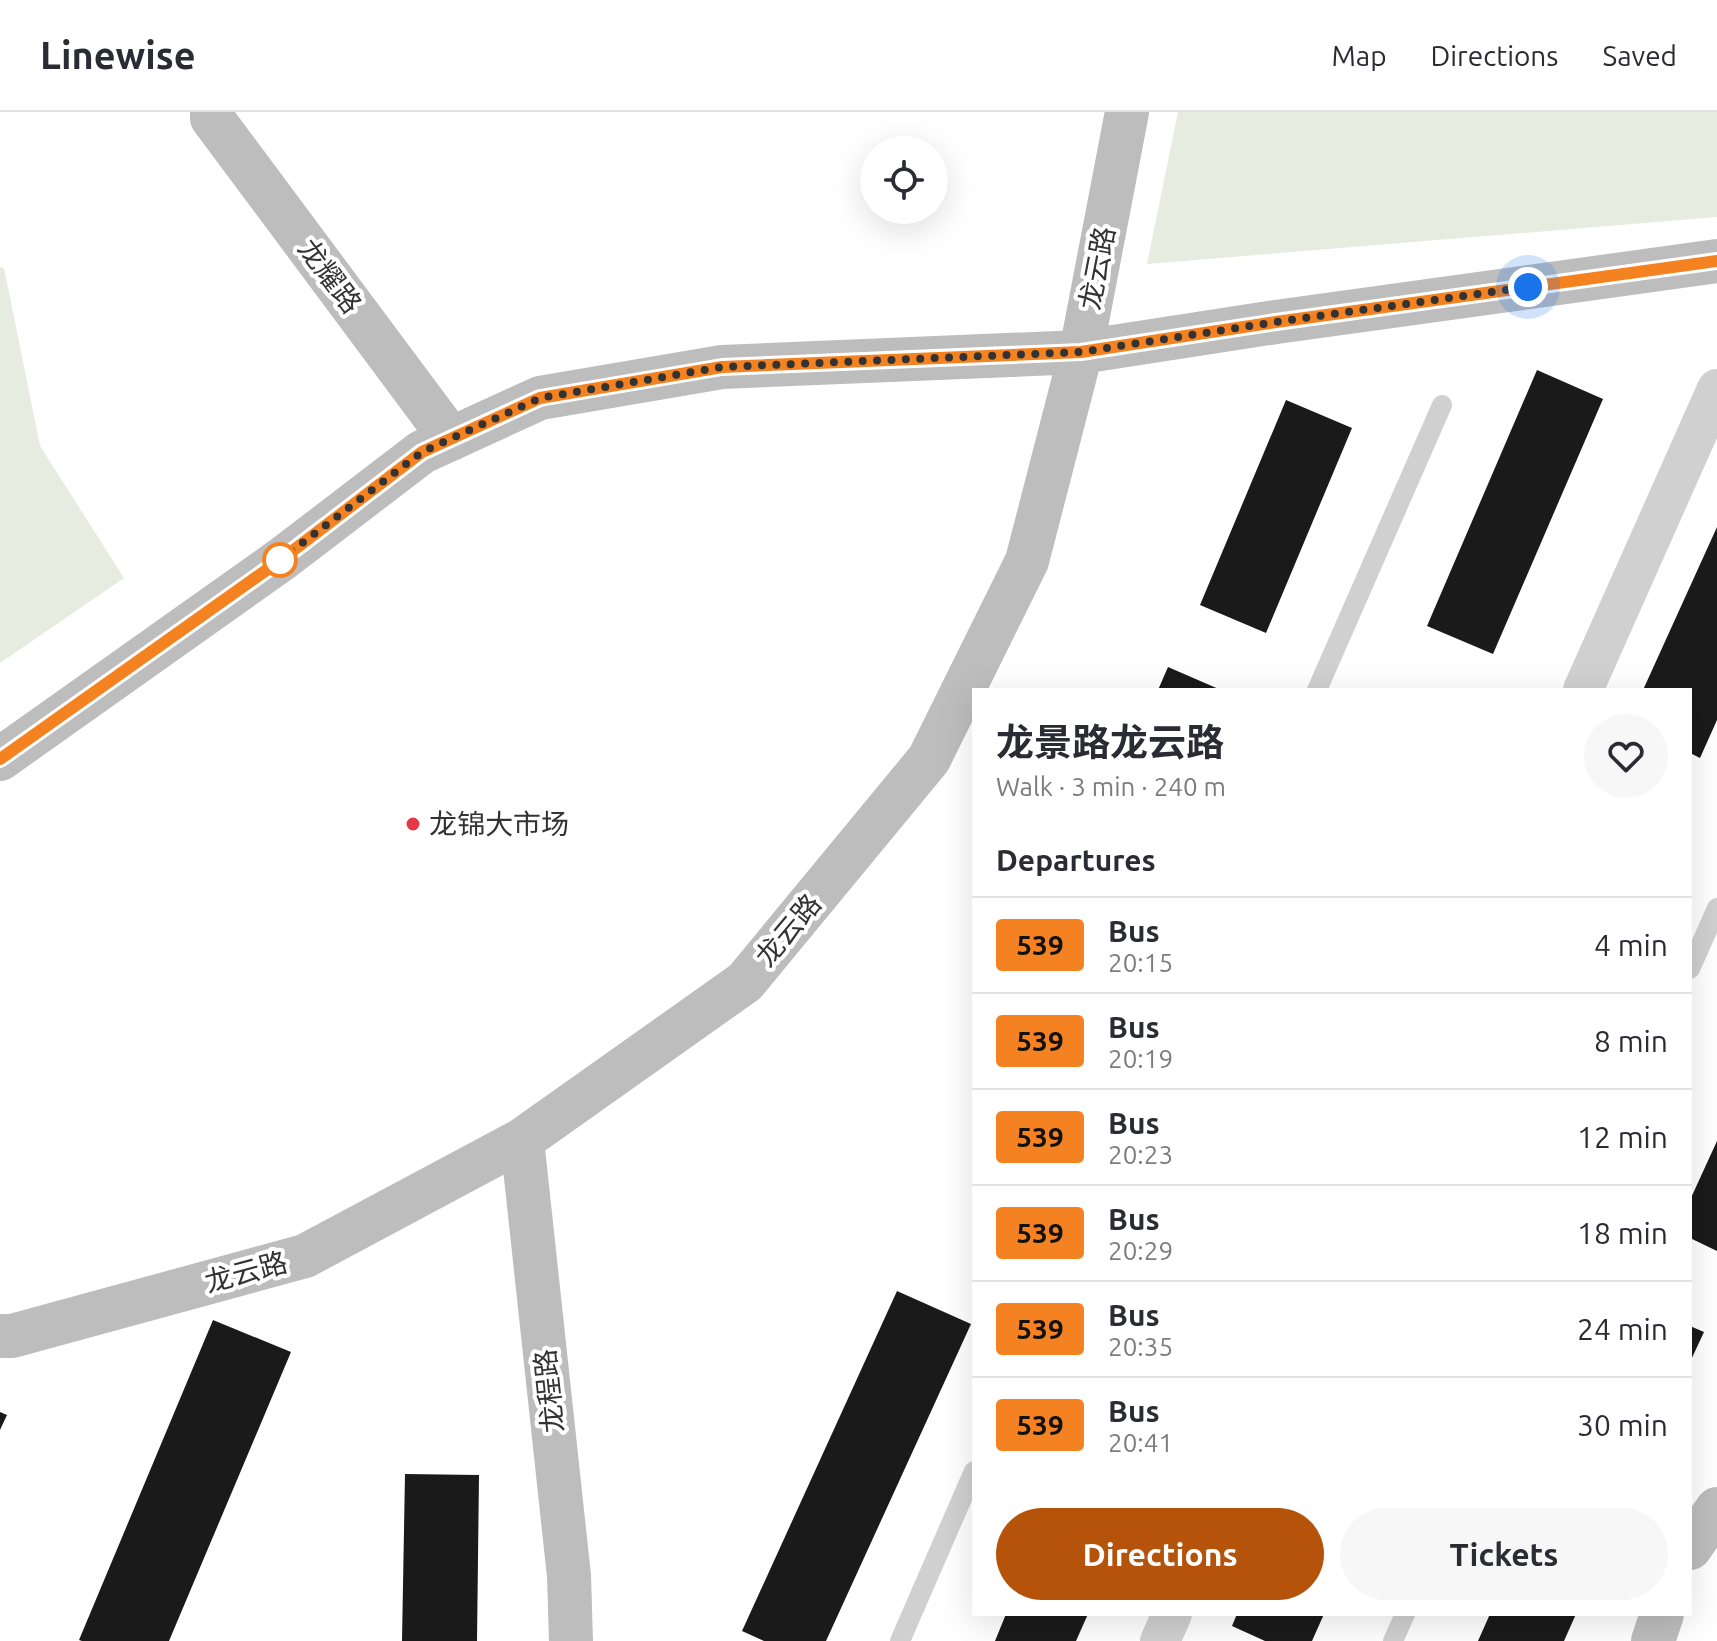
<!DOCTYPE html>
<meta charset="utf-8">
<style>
:root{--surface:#fff;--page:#f7f7f7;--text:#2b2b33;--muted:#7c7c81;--line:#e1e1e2;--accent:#b45309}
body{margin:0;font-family:Ubuntu,"Noto Sans SC",sans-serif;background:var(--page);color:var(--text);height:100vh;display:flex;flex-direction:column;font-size:30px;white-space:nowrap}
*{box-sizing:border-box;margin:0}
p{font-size:26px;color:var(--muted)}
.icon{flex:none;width:44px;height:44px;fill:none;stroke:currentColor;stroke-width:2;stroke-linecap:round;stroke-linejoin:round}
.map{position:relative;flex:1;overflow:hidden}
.sheet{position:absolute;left:972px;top:576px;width:720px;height:928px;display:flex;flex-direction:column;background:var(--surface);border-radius:0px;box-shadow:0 8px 32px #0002}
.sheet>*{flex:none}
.badge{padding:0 16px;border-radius:6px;font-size:28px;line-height:52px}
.tools{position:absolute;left:860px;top:24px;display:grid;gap:16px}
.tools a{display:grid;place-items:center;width:88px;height:88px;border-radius:50%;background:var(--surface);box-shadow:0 8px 32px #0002;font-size:40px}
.you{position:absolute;width:40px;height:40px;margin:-20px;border:6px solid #fff;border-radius:50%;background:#1a73e8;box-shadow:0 0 0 12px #1a73e833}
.map>.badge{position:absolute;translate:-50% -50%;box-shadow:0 0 0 4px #fff}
h2{padding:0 24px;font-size:30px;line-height:72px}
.round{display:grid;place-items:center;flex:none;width:84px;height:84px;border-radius:42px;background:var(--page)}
.head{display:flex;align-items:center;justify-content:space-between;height:136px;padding:0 24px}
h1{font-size:38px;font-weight:700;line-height:60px}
.primary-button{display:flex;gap:16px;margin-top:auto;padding:16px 24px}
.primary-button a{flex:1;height:92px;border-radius:48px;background:var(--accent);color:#fff;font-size:32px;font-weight:700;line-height:92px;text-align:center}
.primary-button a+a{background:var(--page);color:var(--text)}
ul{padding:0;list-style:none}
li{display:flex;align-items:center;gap:24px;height:96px;padding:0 24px;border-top:2px solid var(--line)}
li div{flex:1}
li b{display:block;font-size:30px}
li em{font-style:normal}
li .badge{min-width:88px;font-weight:700;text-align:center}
header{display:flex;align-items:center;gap:48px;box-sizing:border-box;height:112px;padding:0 40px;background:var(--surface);border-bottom:2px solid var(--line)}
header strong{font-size:38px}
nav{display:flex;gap:44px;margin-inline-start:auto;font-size:28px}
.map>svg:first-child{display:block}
.green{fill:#e6ecdf}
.building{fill:#1a1a1a}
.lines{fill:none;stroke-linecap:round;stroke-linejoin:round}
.lane{stroke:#d0d0d0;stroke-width:20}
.street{stroke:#d0d0d0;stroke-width:40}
.secondary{stroke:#bdbdbd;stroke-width:44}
.line-casing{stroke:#fff;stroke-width:18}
.line{stroke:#f58220;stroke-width:12}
.walk{stroke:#333;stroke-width:8;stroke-dasharray:0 14.4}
.stop-dot{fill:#fff;stroke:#f58220;stroke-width:4}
.poi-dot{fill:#e63946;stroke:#fff;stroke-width:3}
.labels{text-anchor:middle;stroke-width:8;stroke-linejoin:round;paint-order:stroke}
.street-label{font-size:28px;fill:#333;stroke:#fff}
.poi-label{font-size:28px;fill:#333;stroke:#fff;text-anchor:start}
</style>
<header>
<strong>Linewise</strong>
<nav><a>Map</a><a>Directions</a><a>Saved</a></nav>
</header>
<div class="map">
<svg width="1717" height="1529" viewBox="0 0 1717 1529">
<rect width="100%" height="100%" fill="#fff"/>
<path class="green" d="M1178,0H1717V105L1147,152Z
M0,155L4,156L40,334L124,466L0,551Z"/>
<path class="building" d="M1537,258L1603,287L1493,542L1427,514Z
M1286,288L1352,316L1266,521L1200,493Z
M1717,415V608L1700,646L1690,641V578H1643Z
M1168,555L1221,578H1158Z
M1717,1029V1139L1690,1126V1088Z
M897,1179L971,1212L826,1529H764L742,1519Z
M213,1208L291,1240L169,1529H82L79,1528Z
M1690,1214L1704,1220L1690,1250Z
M0,1300L7,1303L0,1318Z
M405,1362L479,1363L477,1529H402Z
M1006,1502H1088L1076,1529H995Z
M1237,1502H1324L1312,1529H1265L1232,1514Z
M1490,1502H1576L1564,1529H1478Z"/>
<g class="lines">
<path class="lane" d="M1317,578L1442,293
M1690,857L1717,796
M900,1529L974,1359
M1393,1529L1405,1502"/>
<path class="street" d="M1583,578L1717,277
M1160,1529L1172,1502"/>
<path class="secondary" d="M212,0V6L451,327
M0,647L282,447L422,340L540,286L722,255L1081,240L1276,210L1717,149
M522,1028L569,1464L571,1529
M0,1224H12L305,1144L522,1028L745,870L929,647L1027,449L1081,240L1127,0
M1690,1436L1717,1397
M1653,1529L1662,1502"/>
</g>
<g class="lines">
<defs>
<path id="line" d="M0,647L282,447L422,340L540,286L722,255L1081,240L1276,210L1717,149"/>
</defs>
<use href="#line" class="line-casing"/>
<use href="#line" class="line"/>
<path class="walk" d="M280,448L422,340L540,286L722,255L1081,240L1276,210L1528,175"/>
</g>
<circle class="stop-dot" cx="280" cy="448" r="16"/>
<circle class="poi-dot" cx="413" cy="712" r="8"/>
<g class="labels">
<g class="street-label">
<text transform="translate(1097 156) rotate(-79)" y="10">龙云路</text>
<text transform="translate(330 164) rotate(53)" y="10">龙耀路</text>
<text transform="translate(788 818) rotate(-50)" y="10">龙云路</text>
<text transform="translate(246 1160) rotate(-15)" y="10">龙云路</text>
<text transform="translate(549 1279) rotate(-96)" y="10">龙程路</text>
</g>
<g class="poi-label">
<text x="429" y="722">龙锦大市场</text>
</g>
</g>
</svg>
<div class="tools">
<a><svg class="icon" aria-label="locate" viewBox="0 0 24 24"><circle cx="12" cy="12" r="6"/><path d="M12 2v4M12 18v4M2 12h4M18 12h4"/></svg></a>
</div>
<div class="you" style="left:1528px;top:175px"></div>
<section class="sheet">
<div class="head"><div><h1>龙景路龙云路</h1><p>Walk · 3 min · 240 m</p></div><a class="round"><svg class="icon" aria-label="heart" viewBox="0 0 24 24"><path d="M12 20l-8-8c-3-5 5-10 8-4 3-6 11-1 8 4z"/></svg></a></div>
<h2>Departures</h2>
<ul>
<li><span class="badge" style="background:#f58220;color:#111">539</span><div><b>Bus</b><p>20:15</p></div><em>4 min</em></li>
<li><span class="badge" style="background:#f58220;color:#111">539</span><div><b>Bus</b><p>20:19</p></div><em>8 min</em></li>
<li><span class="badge" style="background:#f58220;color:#111">539</span><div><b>Bus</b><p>20:23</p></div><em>12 min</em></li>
<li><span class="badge" style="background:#f58220;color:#111">539</span><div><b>Bus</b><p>20:29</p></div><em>18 min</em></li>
<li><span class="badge" style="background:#f58220;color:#111">539</span><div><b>Bus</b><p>20:35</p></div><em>24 min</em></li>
<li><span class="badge" style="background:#f58220;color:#111">539</span><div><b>Bus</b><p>20:41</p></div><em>30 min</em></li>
</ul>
<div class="primary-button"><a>Directions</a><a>Tickets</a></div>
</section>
</div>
